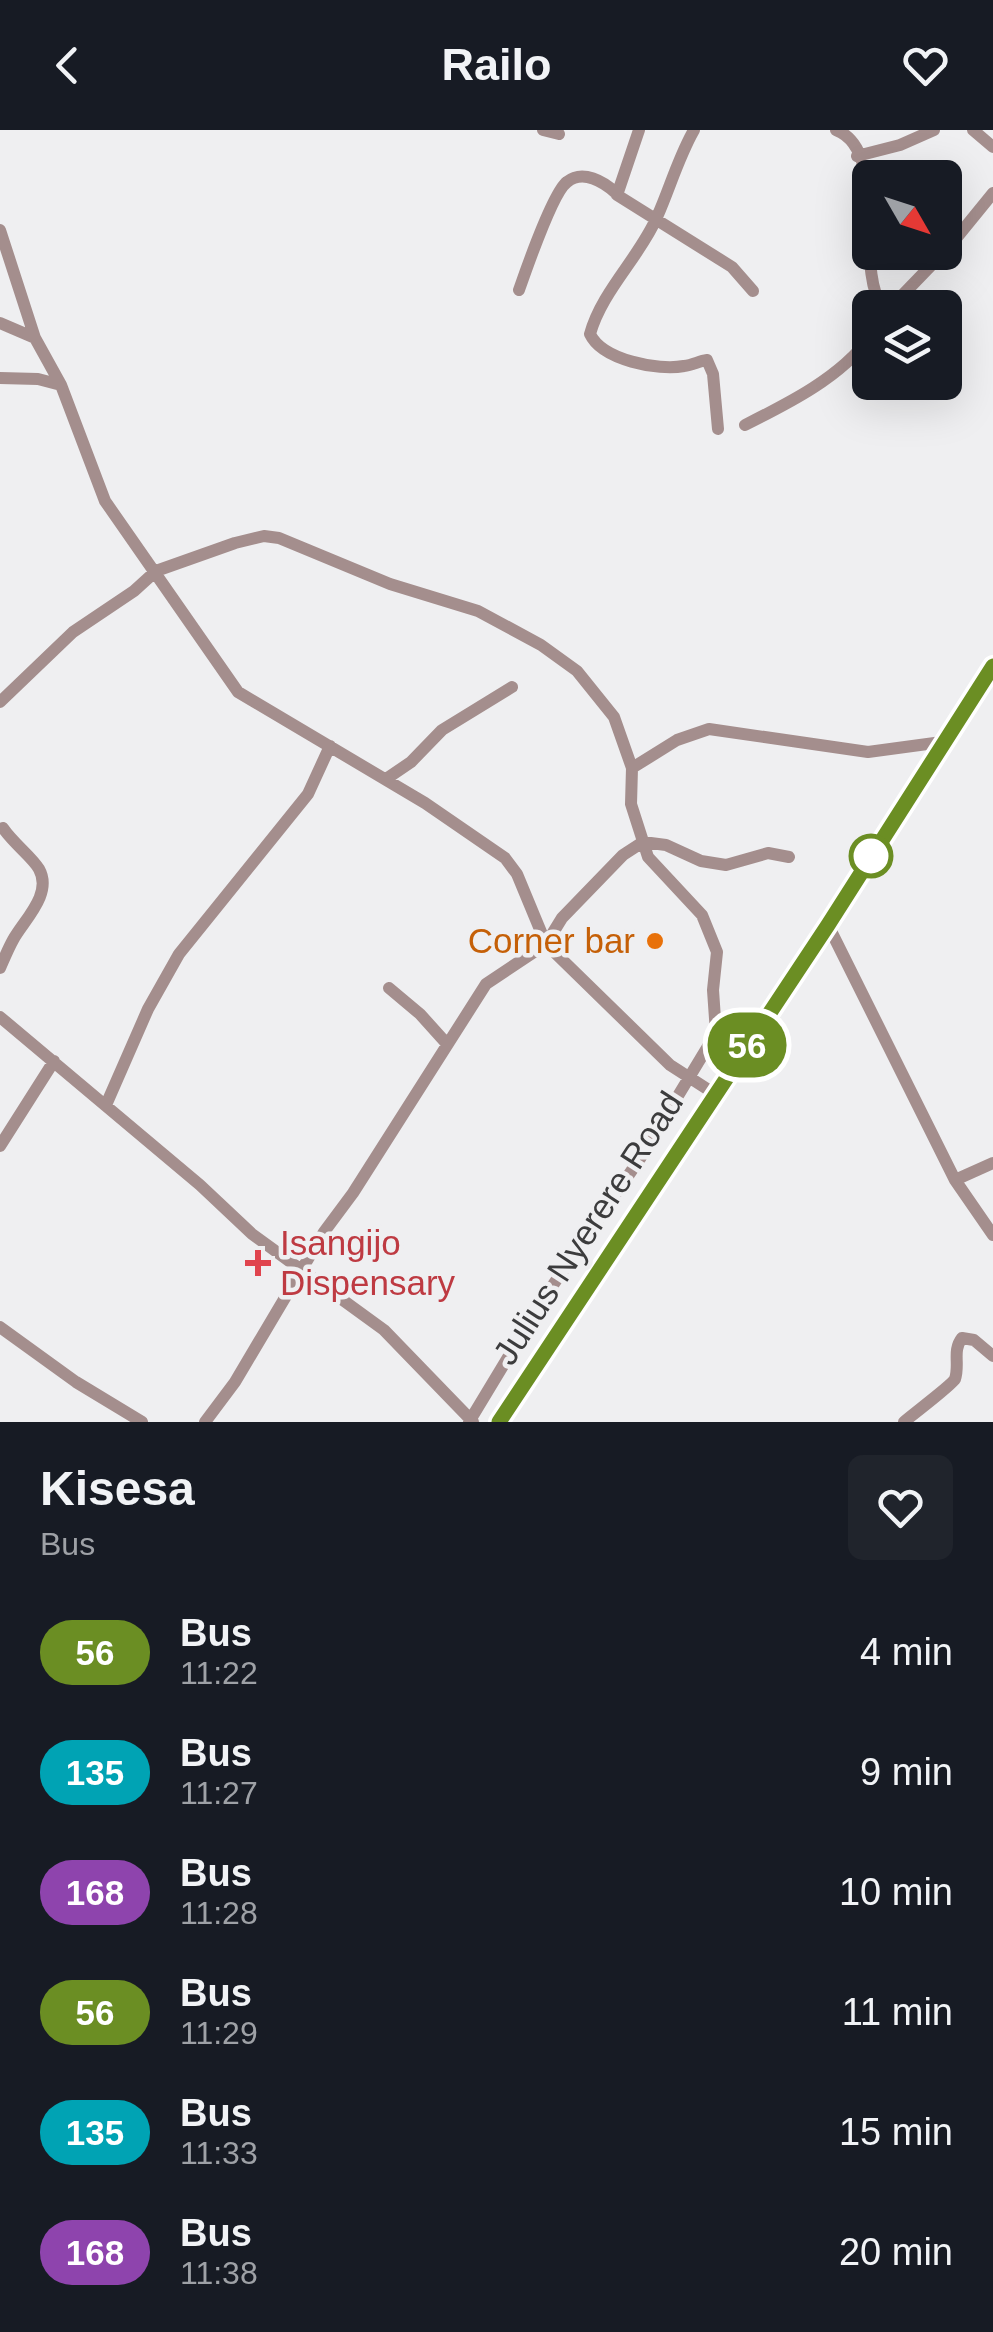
<!DOCTYPE html>
<style>
:root{--surface:#171b24;--page:#20242c;--text:#f1f3f6;--muted:#9ea1a6}
body{margin:0;font-family:Helvetica,sans-serif;background:var(--page);color:var(--text);height:100vh;display:flex;flex-direction:column;font-size:38px;white-space:nowrap}
*{box-sizing:border-box;margin:0}
p{font-size:32px;color:var(--muted)}
.icon{flex:none;width:55px;height:55px;fill:none;stroke:currentColor;stroke-width:2;stroke-linecap:round;stroke-linejoin:round}
.map{position:relative;height:1292px;overflow:hidden}
.drawer{display:flex;flex-direction:column;background:var(--surface);flex:1}
.drawer>*{flex:none}
.badge{padding:0 20px;border-radius:32px;font-size:35px;line-height:65px}
.needle{width:65px;rotate:129deg}
.controls{position:absolute;left:852px;top:30px;display:grid;gap:20px}
.controls a{display:grid;place-items:center;width:110px;height:110px;border-radius:15px;background:var(--surface);box-shadow:0 10px 40px #0002;font-size:50px}
.map>.badge{position:absolute;translate:-50% -50%;box-shadow:0 0 0 5px #fff}
.round{display:grid;place-items:center;flex:none;width:105px;height:105px;border-radius:15px;background:var(--page)}
.overview{display:flex;align-items:center;justify-content:space-between;height:170px;padding:0 40px}
h1{font-size:48px;font-weight:700;line-height:75px}
ul{padding:0;list-style:none}
li{display:flex;align-items:center;gap:30px;height:120px;padding:0 40px}
li div{flex:1}
li b{display:block;font-size:38px}
li em{font-style:normal}
li .badge{min-width:110px;font-weight:700;text-align:center}
header{display:flex;justify-content:space-between;align-items:center;height:130px;padding:0 40px;background:var(--surface);font-size:45px;font-weight:700}
.map>svg:first-child{display:block}
.lines{fill:none;stroke-linecap:round;stroke-linejoin:round}
.minor{stroke:#a48e8d;stroke-width:12}
.highway{stroke:#4c2525;stroke-width:18}
.line-casing{stroke:#fff;stroke-width:22}
.line{stroke:#6b8e23;stroke-width:15}
.stop-dot{fill:#fff;stroke:#6b8e23;stroke-width:5}
.food-dot{fill:#e8710a;stroke:#efeff1;stroke-width:4}
.health-dot{fill:#e0444e;stroke:#efeff1;stroke-width:4}
.labels{text-anchor:middle;stroke-width:9;stroke-linejoin:round;paint-order:stroke}
.food-label{font-size:35px;fill:#c56008;stroke:#efeff1;text-anchor:end}
.street-label{font-size:35px;fill:#3c3c3d;stroke:#efeff1}
.health-label{font-size:35px;fill:#be3a42;stroke:#efeff1;text-anchor:start}
</style>
<header><svg class="icon" aria-label="back" viewBox="0 0 24 24"><path d="M15 5l-7 7 7 7"/></svg>Railo<svg class="icon" aria-label="heart" viewBox="0 0 24 24"><path d="M12 20l-8-8c-3-5 5-10 8-4 3-6 11-1 8 4z"/></svg></header>
<div class="map">
<svg width="993" height="1292" viewBox="0 0 993 1292">
<rect width="100%" height="100%" fill="#efeff1"/>
<g class="lines">
<path class="minor" d="M543,0L559,4
M639,0L617,65L732,137L753,161
M694,0C678,28 670,58 657,87C639,128 602,161 590,204C602,230 658,241 684,236C693,235 699,231 707,230L713,244L718,299
M836,0C890,20 853,139 883,178
M973,0L993,17
M857,26L900,15L934,0
M0,100L35,208L61,255L105,371L238,562L425,673L505,728L517,744L546,814L670,935L715,964
M945,122L993,63
M519,160C526,140 553,62 567,52C583,39 604,52 616,63
M890,178L944,122
M0,193L35,208
M0,248L38,249L61,255
M745,295C789,273 841,247 870,207
M0,572L73,502L134,461L156,441L235,413L264,406L279,408L390,454L478,481L541,515L577,541L614,587L632,638L631,674L648,727L702,785L717,822L713,860L716,903L641,1027L542,1171L469,1292
M632,638L677,610L709,599L868,622L942,612
M386,649L411,632L442,600L512,557
M828,795L955,1050L993,1105
M0,838C4,829 8,819 13,810C24,790 53,764 39,739C32,727 13,713 3,698
M389,858L420,884L447,914
M0,887L200,1055L252,1104L384,1200L473,1292
M106,975L148,879L179,824L308,664L330,616
M0,1016L54,931
M955,1050L993,1033
M0,1197L76,1252L142,1292
M205,1292L235,1252L324,1102L353,1063L486,854L546,814L562,788L623,725L643,712L666,715L701,731L726,735L768,723L789,727
M904,1292C913,1284 952,1255 955,1249C960,1234 952,1221 962,1208L974,1210L993,1226"/>
<path class="highway" d="M499,1292L828,795L993,537"/>
</g>
<g class="lines">
<defs>
<path id="line" d="M499,1292L828,795L993,536"/>
</defs>
<use href="#line" class="line-casing"/>
<use href="#line" class="line"/>
</g>
<circle class="stop-dot" cx="871" cy="726" r="20"/>
<circle class="food-dot" cx="655" cy="811" r="10"/>
<path class="health-dot" d="M253 1118h10v10h10v10h-10v10h-10v-10h-10v-10h10z"/>
<g class="labels">
<g class="food-label">
<text x="635" y="823">Corner bar</text>
</g>
<g class="street-label">
<text transform="translate(588 1098) rotate(-57)" y="12">Julius Nyerere Road</text>
</g>
<g class="health-label">
<text x="280" y="1125">Isangijo<tspan x="280" dy="40">Dispensary</tspan></text>
</g>
</g>
</svg>
<div class="controls">
<a><svg class="needle" viewBox="-14 -14 28 28"><path d="M0-13l5 13h-10z" fill="#e53935"/><path d="M0 13l5-13h-10z" fill="#9ea1a6"/></svg></a>
<a><svg class="icon" aria-label="layers" viewBox="0 0 24 24"><path d="M12 4l9 5-9 5-9-5zM3 14l9 5 9-5"/></svg></a>
</div>
<b class="badge" style="left:747px;top:915px;background:#6b8e23;color:#fff">56</b>
</div>
<section class="drawer">
<div class="overview"><div><h1>Kisesa</h1><p>Bus</p></div><a class="round"><svg class="icon" aria-label="heart" viewBox="0 0 24 24"><path d="M12 20l-8-8c-3-5 5-10 8-4 3-6 11-1 8 4z"/></svg></a></div>
<ul>
<li><span class="badge" style="background:#6b8e23;color:#fff">56</span><div><b>Bus</b><p>11:22</p></div><em>4 min</em></li>
<li><span class="badge" style="background:#00a3b4;color:#fff">135</span><div><b>Bus</b><p>11:27</p></div><em>9 min</em></li>
<li><span class="badge" style="background:#8e44ad;color:#fff">168</span><div><b>Bus</b><p>11:28</p></div><em>10 min</em></li>
<li><span class="badge" style="background:#6b8e23;color:#fff">56</span><div><b>Bus</b><p>11:29</p></div><em>11 min</em></li>
<li><span class="badge" style="background:#00a3b4;color:#fff">135</span><div><b>Bus</b><p>11:33</p></div><em>15 min</em></li>
<li><span class="badge" style="background:#8e44ad;color:#fff">168</span><div><b>Bus</b><p>11:38</p></div><em>20 min</em></li>
</ul>
</section>
